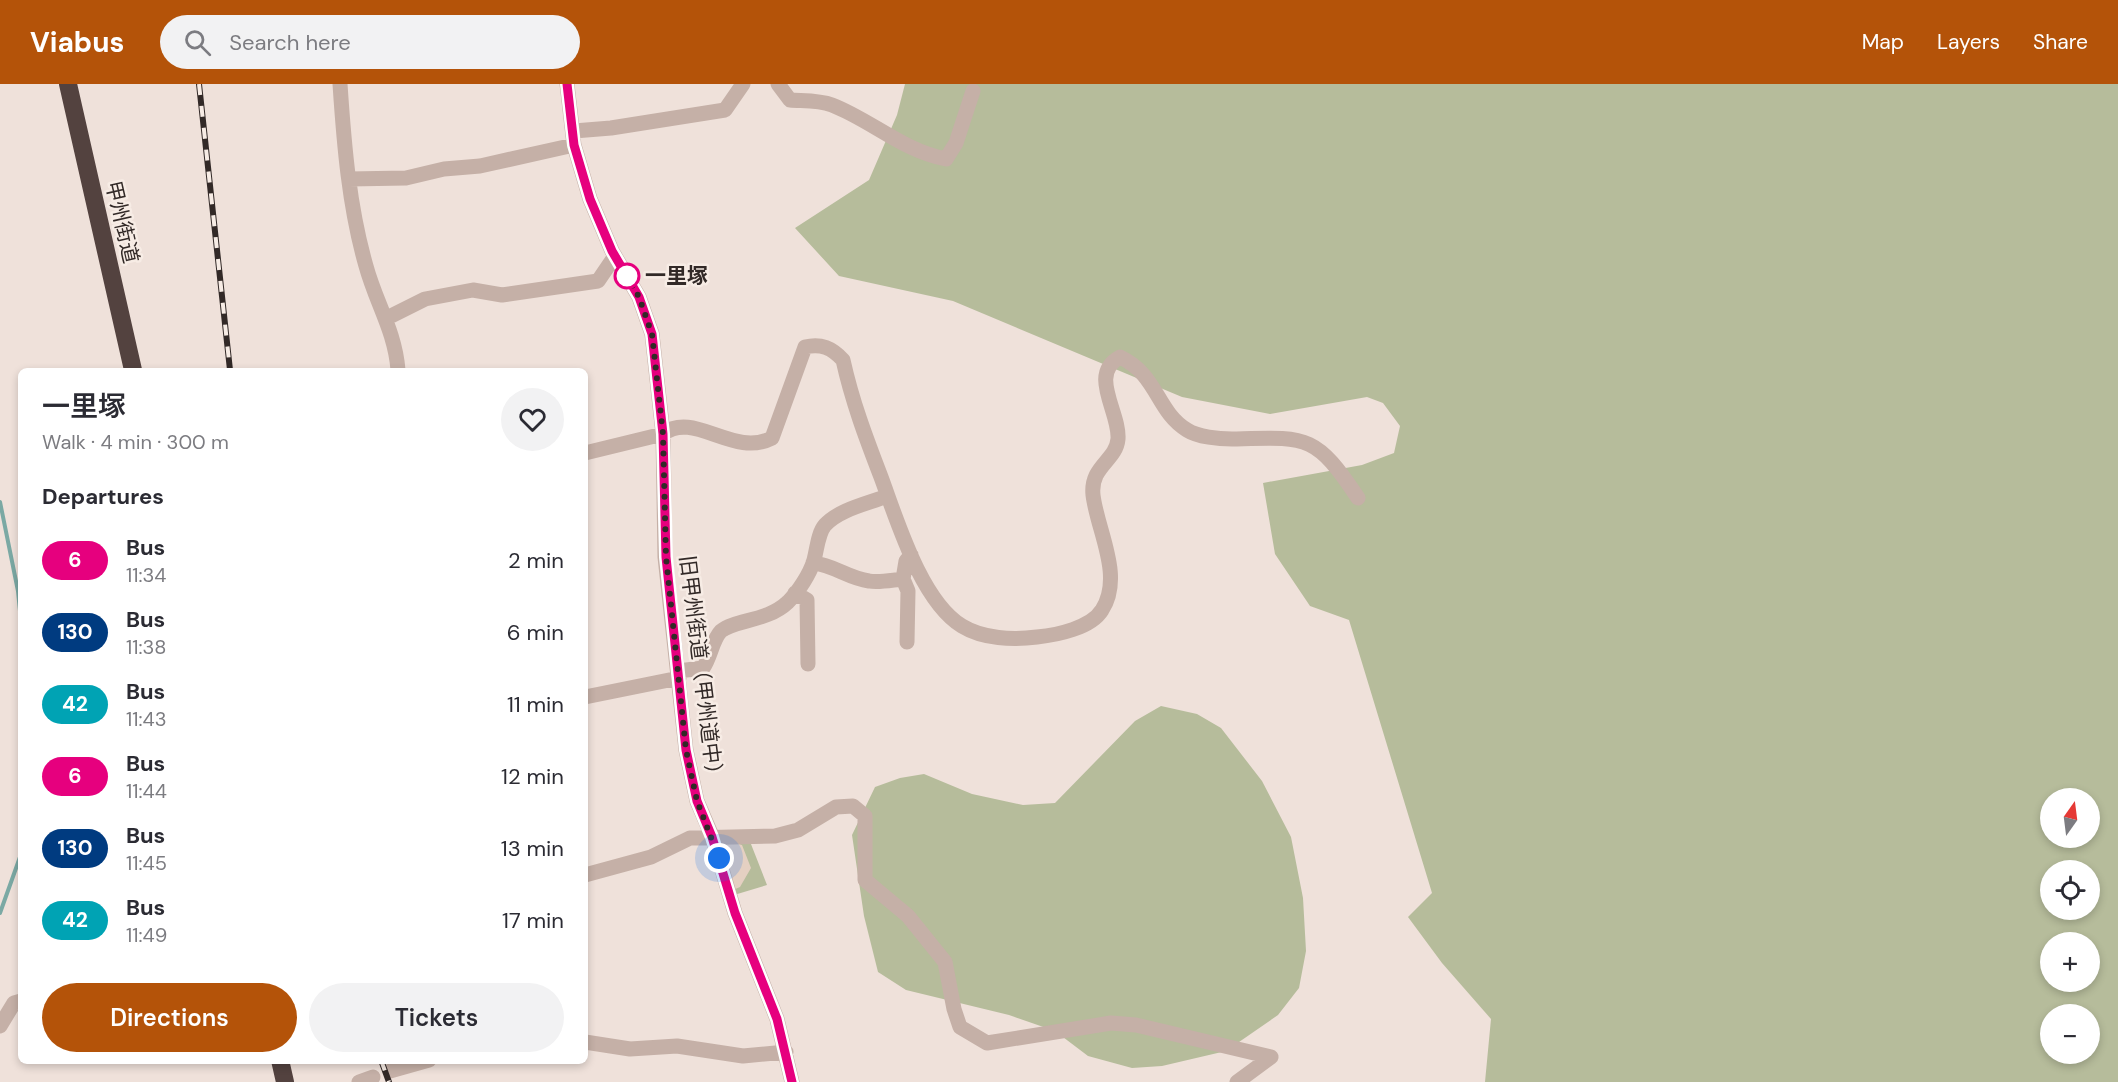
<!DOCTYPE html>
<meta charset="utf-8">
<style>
:root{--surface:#fff;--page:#f2f2f3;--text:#2b2b33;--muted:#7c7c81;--accent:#b45309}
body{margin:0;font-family:"DM Sans","Noto Sans JP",sans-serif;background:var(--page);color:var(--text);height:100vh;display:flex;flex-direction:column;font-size:22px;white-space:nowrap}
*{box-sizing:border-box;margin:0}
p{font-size:20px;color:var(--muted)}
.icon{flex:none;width:33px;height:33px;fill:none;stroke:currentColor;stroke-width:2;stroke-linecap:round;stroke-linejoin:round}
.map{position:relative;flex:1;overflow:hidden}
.panel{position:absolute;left:18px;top:284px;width:570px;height:696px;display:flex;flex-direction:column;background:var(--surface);border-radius:9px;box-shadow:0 3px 9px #0003}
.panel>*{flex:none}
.badge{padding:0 12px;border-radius:20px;font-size:21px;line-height:39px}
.needle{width:39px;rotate:14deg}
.fabs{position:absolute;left:2040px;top:704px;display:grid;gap:12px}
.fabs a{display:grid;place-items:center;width:60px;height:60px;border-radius:50%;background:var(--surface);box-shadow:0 3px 9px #0003;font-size:30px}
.you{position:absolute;width:30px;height:30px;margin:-15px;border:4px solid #fff;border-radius:50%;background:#1a73e8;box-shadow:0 0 0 9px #1a73e833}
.map>.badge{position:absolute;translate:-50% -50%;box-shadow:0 0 0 3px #fff}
h2{padding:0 24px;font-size:22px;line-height:54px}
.round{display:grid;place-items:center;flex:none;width:63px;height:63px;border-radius:32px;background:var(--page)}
.overview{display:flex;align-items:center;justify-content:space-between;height:102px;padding:0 24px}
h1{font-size:28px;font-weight:600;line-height:45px}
.cta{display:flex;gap:12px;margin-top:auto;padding:12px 24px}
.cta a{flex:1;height:69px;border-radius:36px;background:var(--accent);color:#fff;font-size:24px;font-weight:600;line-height:69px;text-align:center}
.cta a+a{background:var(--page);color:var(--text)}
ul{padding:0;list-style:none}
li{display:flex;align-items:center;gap:18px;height:72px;padding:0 24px}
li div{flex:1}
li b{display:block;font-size:22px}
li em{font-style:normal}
li .badge{min-width:66px;font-weight:700;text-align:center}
header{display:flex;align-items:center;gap:36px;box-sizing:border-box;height:84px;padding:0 30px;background:var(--accent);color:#fff}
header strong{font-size:28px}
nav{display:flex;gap:33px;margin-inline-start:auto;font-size:21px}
.search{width:420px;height:54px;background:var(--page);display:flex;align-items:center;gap:15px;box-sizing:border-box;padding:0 21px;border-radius:33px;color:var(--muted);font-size:22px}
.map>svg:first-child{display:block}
.green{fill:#b6bc9b;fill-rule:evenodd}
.plaza{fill:#e5d0c2}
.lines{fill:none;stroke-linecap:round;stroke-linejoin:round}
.stream{stroke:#7ba9a4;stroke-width:4}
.street{stroke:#c5b0a7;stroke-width:15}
.highway{stroke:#53423f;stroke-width:18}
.rail-casing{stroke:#322927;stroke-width:6}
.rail{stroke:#f7ece5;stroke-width:4;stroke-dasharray:11;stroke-linecap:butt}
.line-casing{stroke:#fff;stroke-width:14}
.line{stroke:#e6007e;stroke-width:9}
.walk{stroke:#322927;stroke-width:6;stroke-dasharray:0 10.8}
.stop-dot{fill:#fff;stroke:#e6007e;stroke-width:3}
.labels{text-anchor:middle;stroke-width:5;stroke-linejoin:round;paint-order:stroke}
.street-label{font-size:21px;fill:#322927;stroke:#f7ece5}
.stop-label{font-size:21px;font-weight:bold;fill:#322927;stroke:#f7ece5;text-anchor:start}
</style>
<header>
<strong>Viabus</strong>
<div class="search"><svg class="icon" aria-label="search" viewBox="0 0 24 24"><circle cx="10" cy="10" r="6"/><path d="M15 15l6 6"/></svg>Search here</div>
<nav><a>Map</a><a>Layers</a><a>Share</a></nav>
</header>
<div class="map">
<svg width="2118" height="998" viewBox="0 0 2118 998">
<rect width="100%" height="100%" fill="#efe1da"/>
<path class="green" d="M905,0H2118V998H1485L1491,935L1442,879L1408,833L1432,809L1349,536L1310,522L1275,470L1263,399L1362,381L1394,369L1400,342L1383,319L1367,313L1270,330L1182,313L953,217L839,192L795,144L869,96L897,31ZM2050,714H2090V753H2050ZM2050,786H2090V825H2050ZM2050,858H2090V897H2050ZM2050,930H2090V969H2050Z
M1161,622L1197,630L1221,644L1262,697L1291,753L1303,814L1306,867L1299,904L1278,931L1226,967L1162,982L1132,984L1088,972L1055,947L1009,931L906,906L878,888L864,832L852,751L875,703L900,694L924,690L972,710L1023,721L1055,719L1135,637Z
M719,755H749L767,801L734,811Z"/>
<path class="plaza" d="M723,755L742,761L751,784L740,803L733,806L726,783L730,778Z"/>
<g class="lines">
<path class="stream" d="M0,418L18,507L21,537
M0,829L20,773L21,671"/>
<path class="street" d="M340,0C344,60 349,123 366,182C376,219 395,247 398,286
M567,0L574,61L590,115L612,167L639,213L652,250L663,350L665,473L686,666L697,717L712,752L735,829L777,935L792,998
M778,0L790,16C803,17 819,16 832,21C871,36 903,67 946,75L956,59L973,7
M574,47L611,44L725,26L743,0
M349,95L406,94L444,85L480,82L574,61
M387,234L425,215L473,206L502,211L598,197L615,172
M585,369L663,350C694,326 733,374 772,354L805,263C821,259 832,264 843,276C852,317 866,354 881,393C897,436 921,517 962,542C983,555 1013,556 1037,553C1057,551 1091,544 1102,526C1124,492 1097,446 1093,411C1090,382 1116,377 1118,355C1120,328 1088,290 1120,273C1158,291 1156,327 1187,346C1198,353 1219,355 1232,355C1306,353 1315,349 1358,414
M813,479C834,481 848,494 869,497C879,499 892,496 903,495L906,477L911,471
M903,495L908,507L907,558
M795,509L807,516L808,580
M678,587L703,584C711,573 712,556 721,547C736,535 767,538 788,518C798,508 810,490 814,476C817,465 818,449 825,441C840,425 867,420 887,412
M585,613L679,594
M585,791L651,773L690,754L775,752L798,746L836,723L853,722L865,732V796L908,832L945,878L954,925L960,943L987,959L1111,939L1136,941L1271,973
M0,942L14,919L21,917
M585,958L630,965L677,962L743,972L786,968
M390,987L429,976
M359,998L373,993
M1237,998L1271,973"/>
<path class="highway" d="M68,0L133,286
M280,976L285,998"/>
<defs>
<path id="rail" d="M199,0L230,286
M381,976L389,998"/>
</defs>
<use href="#rail" class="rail-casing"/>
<use href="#rail" class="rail"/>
</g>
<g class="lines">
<defs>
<path id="line" d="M567,0L574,61L590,115L612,167L639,213L652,250L663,350L666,473L686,666L697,717L712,753L735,829L777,935L792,998"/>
</defs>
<use href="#line" class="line-casing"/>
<use href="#line" class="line"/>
<path class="walk" d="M627,192L639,213L652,250L663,350L666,473L686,666L697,717L719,774"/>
</g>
<circle class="stop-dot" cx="627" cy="192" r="12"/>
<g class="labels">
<g class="street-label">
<text transform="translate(122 138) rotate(77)" y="7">甲州街道</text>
<text transform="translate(701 586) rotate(83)" y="7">旧甲州街道（甲州道中）</text>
</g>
<g class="stop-label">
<text x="645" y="199">一里塚</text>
</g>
</g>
</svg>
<div class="fabs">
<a><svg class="needle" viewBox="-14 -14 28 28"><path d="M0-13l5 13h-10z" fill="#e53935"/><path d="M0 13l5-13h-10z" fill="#7c7c81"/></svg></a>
<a><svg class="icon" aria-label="locate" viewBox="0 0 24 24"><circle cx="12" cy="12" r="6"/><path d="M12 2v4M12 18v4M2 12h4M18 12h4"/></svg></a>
<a>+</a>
<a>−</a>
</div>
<div class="you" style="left:719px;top:774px"></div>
<section class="panel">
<div class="overview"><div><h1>一里塚</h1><p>Walk · 4 min · 300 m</p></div><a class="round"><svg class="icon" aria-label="heart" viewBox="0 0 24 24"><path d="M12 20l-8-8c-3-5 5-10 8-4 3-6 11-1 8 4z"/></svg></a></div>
<h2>Departures</h2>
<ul>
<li><span class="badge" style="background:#e6007e;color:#fff">6</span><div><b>Bus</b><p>11:34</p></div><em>2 min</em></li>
<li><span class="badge" style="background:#003b80;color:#fff">130</span><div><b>Bus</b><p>11:38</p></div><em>6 min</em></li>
<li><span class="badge" style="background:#00a3b4;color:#fff">42</span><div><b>Bus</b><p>11:43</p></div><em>11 min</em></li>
<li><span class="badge" style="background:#e6007e;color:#fff">6</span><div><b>Bus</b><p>11:44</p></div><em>12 min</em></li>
<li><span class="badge" style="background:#003b80;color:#fff">130</span><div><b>Bus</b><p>11:45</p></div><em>13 min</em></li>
<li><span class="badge" style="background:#00a3b4;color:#fff">42</span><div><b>Bus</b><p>11:49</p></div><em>17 min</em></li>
</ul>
<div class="cta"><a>Directions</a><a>Tickets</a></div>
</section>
</div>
